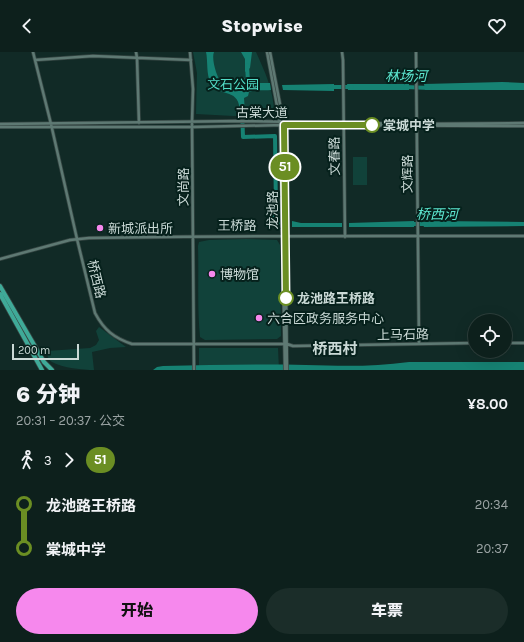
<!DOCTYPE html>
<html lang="zh">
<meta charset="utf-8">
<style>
:root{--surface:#0d201c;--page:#1b2d29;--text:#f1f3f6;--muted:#9aa3a3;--line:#2d3e3b;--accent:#f688ed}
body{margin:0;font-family:Karla,"Noto Sans SC",sans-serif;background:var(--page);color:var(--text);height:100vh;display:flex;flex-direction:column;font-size:15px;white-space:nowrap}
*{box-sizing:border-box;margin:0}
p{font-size:13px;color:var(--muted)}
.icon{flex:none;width:22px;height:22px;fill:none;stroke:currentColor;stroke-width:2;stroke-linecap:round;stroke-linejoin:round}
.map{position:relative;height:318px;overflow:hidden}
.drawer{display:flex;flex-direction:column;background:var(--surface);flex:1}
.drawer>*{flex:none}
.badge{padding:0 8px;border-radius:13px;font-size:14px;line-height:26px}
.tools{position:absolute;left:468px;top:262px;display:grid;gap:8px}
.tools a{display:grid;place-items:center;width:44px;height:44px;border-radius:50%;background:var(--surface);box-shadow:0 4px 16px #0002,0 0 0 1px var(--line);font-size:20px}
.scale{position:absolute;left:12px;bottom:10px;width:67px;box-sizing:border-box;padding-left:4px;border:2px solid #cad9d6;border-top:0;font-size:11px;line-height:14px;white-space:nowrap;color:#cad9d6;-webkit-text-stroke:3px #06211c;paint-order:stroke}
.map>.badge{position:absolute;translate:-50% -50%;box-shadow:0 0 0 2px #fff}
.legs{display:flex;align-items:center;gap:6px;height:44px;padding:0 16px;font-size:13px}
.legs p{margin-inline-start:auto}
.head{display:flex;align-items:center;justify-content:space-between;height:68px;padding:0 16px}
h1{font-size:22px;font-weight:800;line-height:30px}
.button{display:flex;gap:8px;margin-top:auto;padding:8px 16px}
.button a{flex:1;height:46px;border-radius:24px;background:var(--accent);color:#111;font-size:16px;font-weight:800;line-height:46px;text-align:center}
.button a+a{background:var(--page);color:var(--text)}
ul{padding:0 16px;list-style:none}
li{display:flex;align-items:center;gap:14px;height:44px;font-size:15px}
li i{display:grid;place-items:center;width:6px;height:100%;margin:0 5px;background:currentColor}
li i::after{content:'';width:10px;height:10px;margin:-5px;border:3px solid;border-radius:50%;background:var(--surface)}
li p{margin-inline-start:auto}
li:first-child i{background:linear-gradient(#0000 50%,currentColor 0)}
li:last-child i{background:linear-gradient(currentColor 50%,#0000 0)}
header{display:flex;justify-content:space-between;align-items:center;height:52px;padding:0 16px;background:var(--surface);font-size:18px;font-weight:800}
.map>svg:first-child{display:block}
.green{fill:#11423a}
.water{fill:#168273}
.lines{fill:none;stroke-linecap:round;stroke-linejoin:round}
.river{stroke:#168273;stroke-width:4}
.secondary-casing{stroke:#354643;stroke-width:4}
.highway-casing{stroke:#354643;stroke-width:5.5}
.secondary{stroke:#5e7973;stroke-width:2.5}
.highway{stroke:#3faa98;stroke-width:4}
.line-1-casing{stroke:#fff;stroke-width:9}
.line-1{stroke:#6b8e23;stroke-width:6}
.stop-1-dot{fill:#fff;stroke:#6b8e23;stroke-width:2}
.poi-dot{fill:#f688ed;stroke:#06211c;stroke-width:1.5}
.labels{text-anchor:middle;stroke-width:4;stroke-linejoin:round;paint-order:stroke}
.park-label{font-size:13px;fill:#53dec8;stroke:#06211c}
.street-label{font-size:13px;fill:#cad9d6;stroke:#06211c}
.stop-label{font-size:13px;font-weight:bold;fill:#cad9d6;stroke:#06211c;text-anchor:start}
.poi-label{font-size:13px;fill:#cad9d6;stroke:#06211c;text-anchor:start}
.water-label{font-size:14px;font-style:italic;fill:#5ce6cf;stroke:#06211c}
.quarter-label{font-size:15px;font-weight:bold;fill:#cad9d6;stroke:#06211c}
</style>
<header><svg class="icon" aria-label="back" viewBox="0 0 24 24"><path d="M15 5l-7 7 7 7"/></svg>Stopwise<svg class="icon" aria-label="heart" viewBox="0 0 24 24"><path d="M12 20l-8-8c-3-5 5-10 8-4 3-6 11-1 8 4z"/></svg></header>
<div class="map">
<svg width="524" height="318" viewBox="0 0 524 318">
<rect width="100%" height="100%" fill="#112a26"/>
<path class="green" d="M193,0H256C265,20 274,39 274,61L234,64L196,62L197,21Z
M353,105H367V133H353Z
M246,187L277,188L280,193L281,284L277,287L205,288L200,285C197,255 199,225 198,194L199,190L209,188Z
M99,275L126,295L110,296L92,300L94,318C84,318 62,316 52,310C48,308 47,303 47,299L90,296L96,293L99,288L96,279Z
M199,296H278L279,318H199Z"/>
<path class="water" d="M206,0H214C211,7 217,26 222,32C225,35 230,37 234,37L239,35L245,26H250L258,31H270L271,38C263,39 257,37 249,40L248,44L244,46L245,61L240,62C240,34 221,47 211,31C206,24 208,8 206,0Z
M241,0H252L250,16L245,20V7Z
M502,30L524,31V38H425L424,32Z
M334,32V39L283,38L282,33Z
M347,32H409V38H348Z
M276,159L278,164L276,173L267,175L266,174L273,162Z
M292,169L301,171H342V175H292Z
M414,169V175H349V171Z
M435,169L524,170V174L424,175L422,170Z
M409,310H524V318H153L157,315L163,314C211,313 258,312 306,313C341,314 373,315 409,310Z"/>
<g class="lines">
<path class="river" d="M247,13L248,30
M329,35H352
M405,35L430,36
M242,57L243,85L275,84L276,159L277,171H278
M410,172H427"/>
<defs>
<path id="secondary" d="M33,0L51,72L77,187L95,261C104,278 114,286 132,292H287L293,294L475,291
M136,0L137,6L139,71
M190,0L193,37L192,70L194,318
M267,0L280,70L285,318
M270,0L284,73L287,318
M342,0L343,8L345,185
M416,0L419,292
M35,8L93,4L191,8
M0,72L241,69L417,72L524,71
M0,75H193L284,73L524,74
M0,207L70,188L89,186C234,183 379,184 524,184
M505,291H524"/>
<path id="highway" d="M0,234L44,310L52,318
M0,242L42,318"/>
</defs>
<use href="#secondary" class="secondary-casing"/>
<use href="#highway" class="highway-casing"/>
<use href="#secondary" class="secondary"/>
<use href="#highway" class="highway"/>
</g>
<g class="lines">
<defs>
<path id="line-1" d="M286,246L284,73H372"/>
</defs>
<use href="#line-1" class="line-1-casing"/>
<use href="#line-1" class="line-1"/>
</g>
<g class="stop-1-dot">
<circle cx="372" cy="73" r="7"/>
<circle cx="286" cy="246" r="7"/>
</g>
<g class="poi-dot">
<circle cx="100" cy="176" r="4"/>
<circle cx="212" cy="222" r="4"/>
<circle cx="259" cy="266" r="4"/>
</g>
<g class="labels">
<g class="park-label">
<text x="233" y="37">文石公园</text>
</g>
<g class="street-label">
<text x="262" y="65">古棠大道</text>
<text transform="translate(334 104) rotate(-91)" y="5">文春路</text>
<text transform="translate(407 122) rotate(-90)" y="5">文辉路</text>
<text transform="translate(183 135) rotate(-90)" y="5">文尚路</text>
<text transform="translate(272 158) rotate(-90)" y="5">龙池路</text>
<text x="237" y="178">王桥路</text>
<text transform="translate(97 227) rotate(76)" y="5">桥西路</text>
<text transform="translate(403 282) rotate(-1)" y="5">上马石路</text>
</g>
<g class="stop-label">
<text x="383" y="78">棠城中学</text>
<text x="297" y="251">龙池路王桥路</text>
</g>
<g class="poi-label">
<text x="108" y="181">新城派出所</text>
<text x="220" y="227">博物馆</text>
<text x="267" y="271">六合区政务服务中心</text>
</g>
<g class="water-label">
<text x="406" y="29">林场河</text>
<text x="437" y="167">桥西河</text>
</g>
<g class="quarter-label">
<text x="335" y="302">桥西村</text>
</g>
</g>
</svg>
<div class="tools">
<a><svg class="icon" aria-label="locate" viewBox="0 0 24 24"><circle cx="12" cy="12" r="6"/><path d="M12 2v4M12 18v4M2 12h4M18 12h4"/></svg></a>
</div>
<div class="scale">200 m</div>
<b class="badge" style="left:285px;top:115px;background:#6b8e23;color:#fff">51</b>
</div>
<section class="drawer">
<div class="head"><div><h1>6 分钟</h1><p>20:31 – 20:37 · 公交</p></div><b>¥8.00</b></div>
<div class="legs"><svg class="icon" aria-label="walk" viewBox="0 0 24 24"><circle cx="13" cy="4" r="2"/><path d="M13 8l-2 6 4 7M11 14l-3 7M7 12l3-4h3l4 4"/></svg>3<svg class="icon" aria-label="forward" viewBox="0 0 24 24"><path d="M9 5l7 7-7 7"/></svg><b class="badge" style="background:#6b8e23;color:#fff">51</b></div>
<ul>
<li><i style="color:#6b8e23"></i><b>龙池路王桥路</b><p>20:34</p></li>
<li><i style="color:#6b8e23"></i><b>棠城中学</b><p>20:37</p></li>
</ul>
<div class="button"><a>开始</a><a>车票</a></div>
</section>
